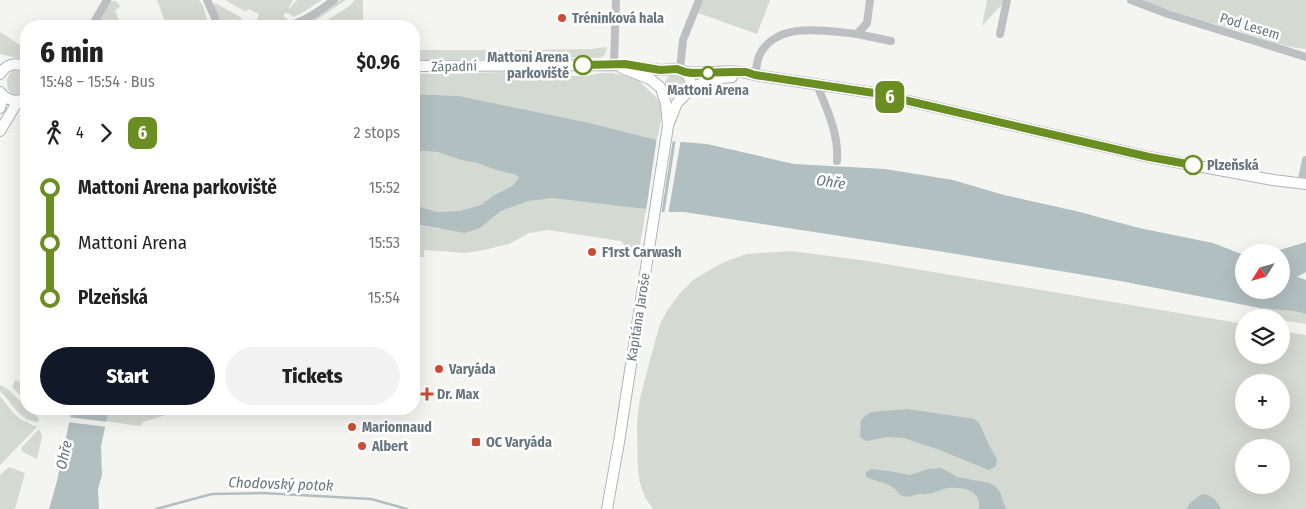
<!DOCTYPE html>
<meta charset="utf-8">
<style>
:root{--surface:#fff;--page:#f2f2f2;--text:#222;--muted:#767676;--accent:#111827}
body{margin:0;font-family:"Fira Sans Condensed",sans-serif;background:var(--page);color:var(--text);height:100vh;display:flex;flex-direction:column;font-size:19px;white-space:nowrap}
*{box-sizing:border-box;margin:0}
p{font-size:16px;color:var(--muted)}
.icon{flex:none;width:28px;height:28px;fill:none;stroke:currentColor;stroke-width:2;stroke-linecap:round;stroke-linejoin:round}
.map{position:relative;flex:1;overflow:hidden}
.drawer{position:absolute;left:20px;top:20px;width:400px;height:395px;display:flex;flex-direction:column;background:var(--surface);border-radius:20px;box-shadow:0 5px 20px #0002}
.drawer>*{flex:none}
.badge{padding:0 10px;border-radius:8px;font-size:18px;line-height:32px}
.needle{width:32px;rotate:233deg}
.tools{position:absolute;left:1235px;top:244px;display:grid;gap:10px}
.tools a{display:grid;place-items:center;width:55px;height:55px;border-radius:50%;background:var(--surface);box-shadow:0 5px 20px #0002;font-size:25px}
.map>.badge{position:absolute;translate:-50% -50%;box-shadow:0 0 0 2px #fff}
.legs{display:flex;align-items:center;gap:8px;height:55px;padding:0 20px;font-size:16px}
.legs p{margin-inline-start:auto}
.overview{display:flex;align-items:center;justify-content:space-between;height:85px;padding:0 20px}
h1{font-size:28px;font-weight:800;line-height:38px}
.button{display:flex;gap:10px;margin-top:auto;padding:10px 20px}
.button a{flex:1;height:58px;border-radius:30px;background:var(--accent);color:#fff;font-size:20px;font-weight:800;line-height:58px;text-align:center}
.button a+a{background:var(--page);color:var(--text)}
ul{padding:0 20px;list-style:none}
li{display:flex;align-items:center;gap:18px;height:55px;font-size:19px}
li i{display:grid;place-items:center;width:8px;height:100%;margin:0 6px;background:currentColor}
li i::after{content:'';width:12px;height:12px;margin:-6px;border:4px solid;border-radius:50%;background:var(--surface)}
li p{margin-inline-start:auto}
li:first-child i{background:linear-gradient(#0000 50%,currentColor 0)}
li:last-child i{background:linear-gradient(currentColor 50%,#0000 0)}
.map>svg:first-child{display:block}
.green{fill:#d4d9d1;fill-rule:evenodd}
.water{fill:#b2bfc1}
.pier{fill:#f4f4f1}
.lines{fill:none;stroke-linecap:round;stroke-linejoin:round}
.stream{stroke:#b2bfc1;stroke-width:2.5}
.secondary-casing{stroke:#afb4b7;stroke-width:12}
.street{stroke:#bcc0c3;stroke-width:8}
.secondary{stroke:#fff;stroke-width:10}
.line-1-casing{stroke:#fff;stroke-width:11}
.line-1{stroke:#6b8e23;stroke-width:8}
.poi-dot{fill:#ce4c37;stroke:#fff;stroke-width:2}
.stop-1-dot{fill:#fff;stroke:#6b8e23;stroke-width:2.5}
.labels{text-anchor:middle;stroke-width:5;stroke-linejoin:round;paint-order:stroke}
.poi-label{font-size:14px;font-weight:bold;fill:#67767f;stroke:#fff;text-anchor:start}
.street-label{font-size:14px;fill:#67767f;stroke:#fff}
.stop-label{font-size:14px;font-weight:bold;fill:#67767f;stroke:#fff;text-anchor:end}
.water-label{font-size:15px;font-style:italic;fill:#63777b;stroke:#fff}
</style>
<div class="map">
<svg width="1306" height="509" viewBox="0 0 1306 509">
<rect width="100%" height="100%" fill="#f4f4f1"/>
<path class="green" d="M157,0H199L203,6L209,26H163L166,24Z
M225,0H293L288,10L297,0H322L305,11L294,17L286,12L283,16L288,19L262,26L260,21L257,19L259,14L248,9L246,12Z
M341,0H346L310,24L304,26Z
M355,0H363V23H327L325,26H318L348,7Z
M703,0H770L757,34L698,13Z
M987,0H1006L982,26Z
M1140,0H1306V49C1283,47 1261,38 1239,31C1206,21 1173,12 1140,0Z
M110,1H115L118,3L120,7L115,10L121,26H97L100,19Z
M215,3L242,18L238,26H220L213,5Z
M0,32L23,47L21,52L26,55V60L0,54Z
M607,47L606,52L603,57L599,58L513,57L514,50L592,49Z
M414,50H500C500,55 498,57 494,59L414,60Z
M14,70L22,71L26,75V90C9,106 0,78 14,70Z
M513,72H546L569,76H587L600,73H611L622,75L637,79L658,99L660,105L662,116L657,140L590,123L459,96L414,94V74Z
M665 84a10 10 0 1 1 20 0a10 10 0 1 1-20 0Z
M414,147L420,151L437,152L461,160L477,163L493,169L516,175L519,178L512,186L494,195L481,205L458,211L437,212L414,205Z
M552,197L646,209L639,251L635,261L636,256L631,255L621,241L548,230L529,233L509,244L484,250L464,253L424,250V257L414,258V224L439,229L480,228L501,211L529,201Z
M791,251L868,261L1244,324V355H1281V331L1306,335V509H653L645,497L640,483L638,471L637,422L640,398L650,360L660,324L667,311L680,293L693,280L720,264L746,254ZM1244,382H1281V420H1244ZM1244,448H1281V485H1244Z
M1260,308L1294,311L1306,314V324L1281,320V318L1267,317L1252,315Z
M15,380L26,384V399H24L12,387Z
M0,385L9,390L26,407V409H29L39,418L38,422C20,422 12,402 0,391Z
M0,396L14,414L22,420L37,427L0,465Z
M109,409H185L143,422L141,426H139L106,421Z
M39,429L42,436L37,459L23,452L21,449L22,447Z
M9,467L25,473L15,509H0V475Z"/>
<path class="water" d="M414,94L459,96L590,123L657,140L707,144L794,164L885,169L953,180L1004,195L1076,211L1139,228L1213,243L1244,255V290H1281V252H1273L1306,242V272L1297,277L1306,280V314L1294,311L1260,308L1120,281L944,252L684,212H662L646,209L552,198L529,201L501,211L480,228L465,233L414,224V205L437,212L458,211L481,205L494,195L512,186L519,178L516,175L493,169L477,163L461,160L437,152L420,151L414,147Z
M72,409H109L101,446L102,475L98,489L99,509H49L57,481Z
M908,409L968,418L974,419L979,423L989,445L997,459L996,466L989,470L937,449L904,438L887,437L867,441L864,440L860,437L861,420L863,418L871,412Z
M941,468L958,477L989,483L995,486L1000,492L1006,509H979C981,490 964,487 949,488C942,488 934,494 927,494C921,495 924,493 919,494C913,495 909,498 903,496C899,495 898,492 895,489C887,482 874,481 866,477V472L871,469L889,471L910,475L928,469Z
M1202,494C1212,494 1217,501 1221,509H1186L1191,502Z"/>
<path class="pier" d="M657,137L673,139L661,215L646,211Z
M676,139H681L668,215H664Z
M68,417L108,422L107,427L67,422Z"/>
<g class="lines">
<path class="stream" d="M156,509L212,494L263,493L371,499L407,509"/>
<defs>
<path id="secondary" d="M414,66L625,65L660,70L677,69L683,71L688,76L690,80V86L687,93L677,103L669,123
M622,68L650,79L660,87
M685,72C708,75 732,67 755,75L874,93L1149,157L1273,180L1306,184
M0,74C6,64 16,62 26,67
M689,91C702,80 716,79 732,77
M0,92C7,101 16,103 26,98
M0,108L3,95
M0,131L18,101
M607,509L619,442L668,126L666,104L662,91"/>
</defs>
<use href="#secondary" class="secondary-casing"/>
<path class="street" d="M207,0L215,18L216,26
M1131,0L1168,14L1306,57
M92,26L107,0
M287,26C305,22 319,11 334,0
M857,34L891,41
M1000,34L1007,0
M614,65L616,0
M680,69L683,40L699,0
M755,75C756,69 757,62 759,56C776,20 825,31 857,34L867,23L870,0
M817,85C827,109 839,134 837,161
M1301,183L1306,160"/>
<use href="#secondary" class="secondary"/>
</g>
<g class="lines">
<defs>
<path id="line-1" d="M583,65L625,64L660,70L677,69L685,72L692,73L735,72H746L755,75L874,93L1149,157L1193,165"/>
</defs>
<use href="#line-1" class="line-1-casing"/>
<use href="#line-1" class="line-1"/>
</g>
<g class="poi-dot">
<circle cx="562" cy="18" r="5"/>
<circle cx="592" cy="252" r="5"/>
<circle cx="439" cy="369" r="5"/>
<path d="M424.5 386.5h5v5h5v5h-5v5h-5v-5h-5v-5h5z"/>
<circle cx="352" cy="427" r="5"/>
<rect x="471" y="437" width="10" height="10" rx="2.5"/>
<circle cx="362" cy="446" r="5"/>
</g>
<g class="stop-1-dot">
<circle cx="583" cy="65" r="9"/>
<circle cx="708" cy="73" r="6"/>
<circle cx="1193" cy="165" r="9"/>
</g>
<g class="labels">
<g class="poi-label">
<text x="572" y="23">Tréninková hala</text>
<text x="602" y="257">F1rst Carwash</text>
<text x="449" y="374">Varyáda</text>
<text x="437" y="399">Dr. Max</text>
<text x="362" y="432">Marionnaud</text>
<text x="486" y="447">OC Varyáda</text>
<text x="372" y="451">Albert</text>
</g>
<g class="street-label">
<text transform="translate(1250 26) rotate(17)" y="5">Pod Lesem</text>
<text transform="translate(454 66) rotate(-1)" y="5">Západní</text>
<text transform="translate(638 317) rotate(-81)" y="5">Kapitána Jaroše</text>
</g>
<g class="stop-label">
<text x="569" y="62">Mattoni Arena<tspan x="569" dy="16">parkoviště</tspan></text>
<text x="708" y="95" text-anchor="middle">Mattoni Arena</text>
<text x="1207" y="170" text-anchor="start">Plzeňská</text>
</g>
<g class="water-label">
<text transform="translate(831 182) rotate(9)" y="5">Ohře</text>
<text transform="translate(64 455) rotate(-78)" y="5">Ohře</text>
<text transform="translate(281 484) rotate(2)" y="5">Chodovský potok</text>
</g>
</g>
</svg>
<div class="tools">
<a><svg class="needle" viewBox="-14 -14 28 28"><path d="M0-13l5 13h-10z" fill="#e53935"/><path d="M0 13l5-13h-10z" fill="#767676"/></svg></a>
<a><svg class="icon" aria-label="layers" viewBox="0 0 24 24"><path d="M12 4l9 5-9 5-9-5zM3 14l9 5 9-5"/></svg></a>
<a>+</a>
<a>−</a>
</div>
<b class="badge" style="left:890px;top:97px;background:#6b8e23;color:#fff">6</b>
<section class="drawer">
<div class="overview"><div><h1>6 min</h1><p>15:48 – 15:54 · Bus</p></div><b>$0.96</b></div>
<div class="legs"><svg class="icon" aria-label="walk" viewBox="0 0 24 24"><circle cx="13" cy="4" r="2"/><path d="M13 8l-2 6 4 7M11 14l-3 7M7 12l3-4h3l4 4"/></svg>4<svg class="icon" aria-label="forward" viewBox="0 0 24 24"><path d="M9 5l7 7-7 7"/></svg><b class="badge" style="background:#6b8e23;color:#fff">6</b><p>2 stops</p></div>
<ul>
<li><i style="color:#6b8e23"></i><b>Mattoni Arena parkoviště</b><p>15:52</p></li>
<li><i style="color:#6b8e23"></i><span>Mattoni Arena</span><p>15:53</p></li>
<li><i style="color:#6b8e23"></i><b>Plzeňská</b><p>15:54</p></li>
</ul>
<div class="button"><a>Start</a><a>Tickets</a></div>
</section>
</div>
